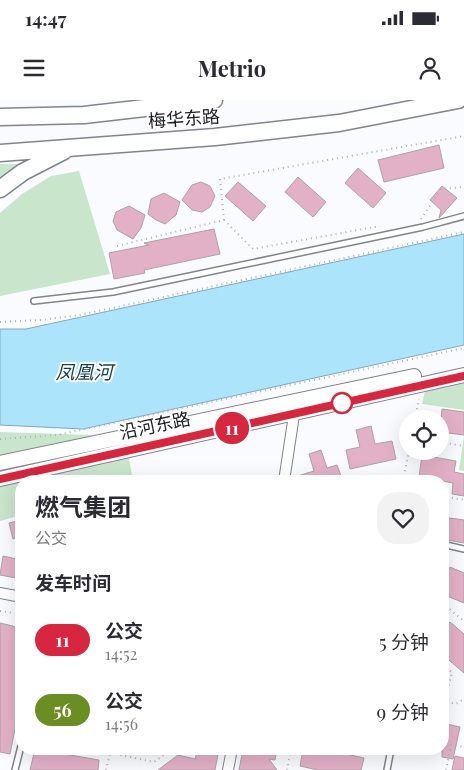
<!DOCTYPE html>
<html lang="zh">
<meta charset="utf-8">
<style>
:root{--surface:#fff;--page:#f2f2f3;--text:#2b2b33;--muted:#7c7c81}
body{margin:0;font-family:"Playfair Display","Noto Sans SC",serif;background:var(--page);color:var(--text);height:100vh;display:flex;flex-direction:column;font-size:19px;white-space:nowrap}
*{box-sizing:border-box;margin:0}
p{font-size:16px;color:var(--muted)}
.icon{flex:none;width:28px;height:28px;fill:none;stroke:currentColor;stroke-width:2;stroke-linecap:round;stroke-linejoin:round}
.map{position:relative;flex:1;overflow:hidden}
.panel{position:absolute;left:15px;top:375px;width:434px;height:280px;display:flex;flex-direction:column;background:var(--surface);border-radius:20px;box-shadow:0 5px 20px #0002}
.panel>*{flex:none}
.badge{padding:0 10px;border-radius:16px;font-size:18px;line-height:32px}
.buttons{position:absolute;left:399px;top:310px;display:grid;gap:10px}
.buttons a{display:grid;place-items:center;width:50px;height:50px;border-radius:50%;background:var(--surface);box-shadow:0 5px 20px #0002;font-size:25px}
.map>.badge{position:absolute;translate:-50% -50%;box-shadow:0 0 0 2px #fff}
h2{padding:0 20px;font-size:19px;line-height:45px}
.round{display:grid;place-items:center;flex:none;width:52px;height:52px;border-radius:20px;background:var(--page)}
.summary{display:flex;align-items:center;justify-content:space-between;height:85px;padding:0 20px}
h1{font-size:24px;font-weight:700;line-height:38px}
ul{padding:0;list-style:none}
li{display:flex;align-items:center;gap:15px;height:70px;padding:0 20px}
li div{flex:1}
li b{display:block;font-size:19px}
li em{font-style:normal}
li .badge{min-width:55px;font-weight:700;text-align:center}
.status{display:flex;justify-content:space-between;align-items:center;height:35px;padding:0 25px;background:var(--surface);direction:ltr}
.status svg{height:14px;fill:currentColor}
header{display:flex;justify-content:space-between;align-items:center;height:65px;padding:0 20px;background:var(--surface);font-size:22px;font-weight:700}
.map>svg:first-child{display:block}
.green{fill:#c9e5cc}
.water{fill:#ace5fb;stroke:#81a9b9}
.building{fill:#e3b1c7;stroke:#aba2a6}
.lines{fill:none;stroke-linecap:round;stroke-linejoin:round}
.lane-casing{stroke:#80848b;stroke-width:8}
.street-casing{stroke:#80848b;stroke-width:12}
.secondary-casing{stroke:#80848b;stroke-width:16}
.primary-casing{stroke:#80848b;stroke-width:19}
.path{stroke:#aeb0b3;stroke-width:2;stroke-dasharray:1 4;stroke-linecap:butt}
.lane{stroke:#fff;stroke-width:5}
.street{stroke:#fff;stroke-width:10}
.secondary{stroke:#fff;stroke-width:14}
.primary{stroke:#fff;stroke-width:16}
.line-casing{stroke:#fff;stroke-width:11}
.line{stroke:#d7263d;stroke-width:8}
.stop-dot{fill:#fff;stroke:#d7263d;stroke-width:2.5}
.labels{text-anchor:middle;stroke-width:4;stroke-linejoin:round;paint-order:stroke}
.street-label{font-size:18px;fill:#1c1d20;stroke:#fff}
.water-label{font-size:19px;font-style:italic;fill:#124252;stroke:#fff}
</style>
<div class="status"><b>14:47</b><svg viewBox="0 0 49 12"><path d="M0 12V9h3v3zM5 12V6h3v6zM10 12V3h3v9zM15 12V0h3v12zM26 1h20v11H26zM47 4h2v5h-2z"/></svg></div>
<header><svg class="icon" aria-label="menu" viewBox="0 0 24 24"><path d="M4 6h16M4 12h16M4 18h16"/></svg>Metrio<svg class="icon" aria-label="person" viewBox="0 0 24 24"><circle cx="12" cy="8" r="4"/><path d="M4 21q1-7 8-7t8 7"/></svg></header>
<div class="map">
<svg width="464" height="670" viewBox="0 0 464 670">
<rect width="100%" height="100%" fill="#f9fbfe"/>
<path class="green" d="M0,64H23L0,89Z
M79,71L110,174L0,196V113L22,94L51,76Z
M464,282V310L422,304L425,291Z
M0,332L92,335L95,348L0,366Z
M464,336V371L459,370Z
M129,358L133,381H21V415L0,421V380Z"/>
<path class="water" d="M464,134V245L83,329L0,325V229H26Z"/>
<path class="building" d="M439,45L444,68L384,82L378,60Z
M358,68L386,93L373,108L345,83Z
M298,77L326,102L313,117L285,92Z
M201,82L210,86L215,96L210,107L202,112L192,110L182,100L192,85Z
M238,82L266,106L253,121L225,96Z
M442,86L457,98L439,118L441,110L430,100Z
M164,93L180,102L176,115L165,124L156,120L148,114L151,99Z
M129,106L145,115L141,128L133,139L117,130L113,121L116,112Z
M214,129L220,154L144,170L145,173L114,179L109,153L149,145L144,143Z
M442,309L464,312V335L440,332Z
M371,326L375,344L392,341L396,359L350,369L346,350L360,347L356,330Z
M321,350L327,368L337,365L343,381H291V378L314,371L309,354Z
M422,355L456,361L454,372L464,374V396L452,394L453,383L419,377Z
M442,417L464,420V443L442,439Z
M21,420V437L13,439L9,423Z
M3,456L21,460V479L0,475Z
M450,467L464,473V503L442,494V486Z
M450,522L464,534V573L442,554V530Z
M0,523L21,528V599L10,654L0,652Z
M442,623L460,627L453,659L442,657Z
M35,649L99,660L98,670H30Z
M198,649H219L215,670H158L178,655L195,659Z
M243,649H277L275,660L269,659L277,670H239Z
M303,649H323L364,658L361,670H318L300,666Z
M455,656L464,658V670H452Z"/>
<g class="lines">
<defs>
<path id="lane" d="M34,201L113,192L423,127L464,116
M442,444L464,449
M15,670L21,646
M387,670L391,649"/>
<path id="street" d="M284,381L294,315
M0,493L21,497
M228,670L232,649"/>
<path id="secondary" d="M0,363L414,276
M0,379L464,275"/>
<path id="primary" d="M0,17L84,15L214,0
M0,53L215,37L339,23L458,0
M0,89L23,72L64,51"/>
</defs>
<use href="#lane" class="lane-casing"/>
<use href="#street" class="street-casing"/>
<use href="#secondary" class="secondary-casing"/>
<use href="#primary" class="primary-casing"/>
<path class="path" d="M421,119L441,89L464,87
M224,120L220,79L464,36
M117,146L224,120L253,149L380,126
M0,222L41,220L80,215L464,132
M415,319L419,299
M0,339L57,335L464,248
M440,342L464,346
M349,377L367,381
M403,381L409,351
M442,396L464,400
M442,503L464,521
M0,511L21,514
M442,514L448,509
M442,565L452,572L445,602
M442,601L456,604L464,599
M91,649L154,662L172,649
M106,670L111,649
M287,670L291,649
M446,670L451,645L464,647"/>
<use href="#lane" class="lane"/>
<use href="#street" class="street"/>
<use href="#secondary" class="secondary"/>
<use href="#primary" class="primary"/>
</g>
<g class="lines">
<defs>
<path id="line" d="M0,379L464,276"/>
</defs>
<use href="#line" class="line-casing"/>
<use href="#line" class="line"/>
</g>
<circle class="stop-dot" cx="342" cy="303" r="10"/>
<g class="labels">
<g class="street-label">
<text transform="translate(184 19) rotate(-4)" y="6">梅华东路</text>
<text transform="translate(155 326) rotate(-12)" y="6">沿河东路</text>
</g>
<g class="water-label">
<text x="84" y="279">凤凰河</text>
</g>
</g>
</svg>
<div class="buttons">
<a><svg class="icon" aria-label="locate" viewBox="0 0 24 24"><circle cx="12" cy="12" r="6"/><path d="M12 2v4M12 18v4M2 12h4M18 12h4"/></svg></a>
</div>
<b class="badge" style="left:232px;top:328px;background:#d7263d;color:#fff">11</b>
<section class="panel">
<div class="summary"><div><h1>燃气集团</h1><p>公交</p></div><a class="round"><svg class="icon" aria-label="heart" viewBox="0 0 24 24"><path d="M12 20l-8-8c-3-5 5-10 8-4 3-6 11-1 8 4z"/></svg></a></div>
<h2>发车时间</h2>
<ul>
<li><span class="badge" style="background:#d7263d;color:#fff">11</span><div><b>公交</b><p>14:52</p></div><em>5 分钟</em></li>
<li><span class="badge" style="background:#6b8e23;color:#fff">56</span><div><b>公交</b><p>14:56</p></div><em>9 分钟</em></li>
</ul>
</section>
</div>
